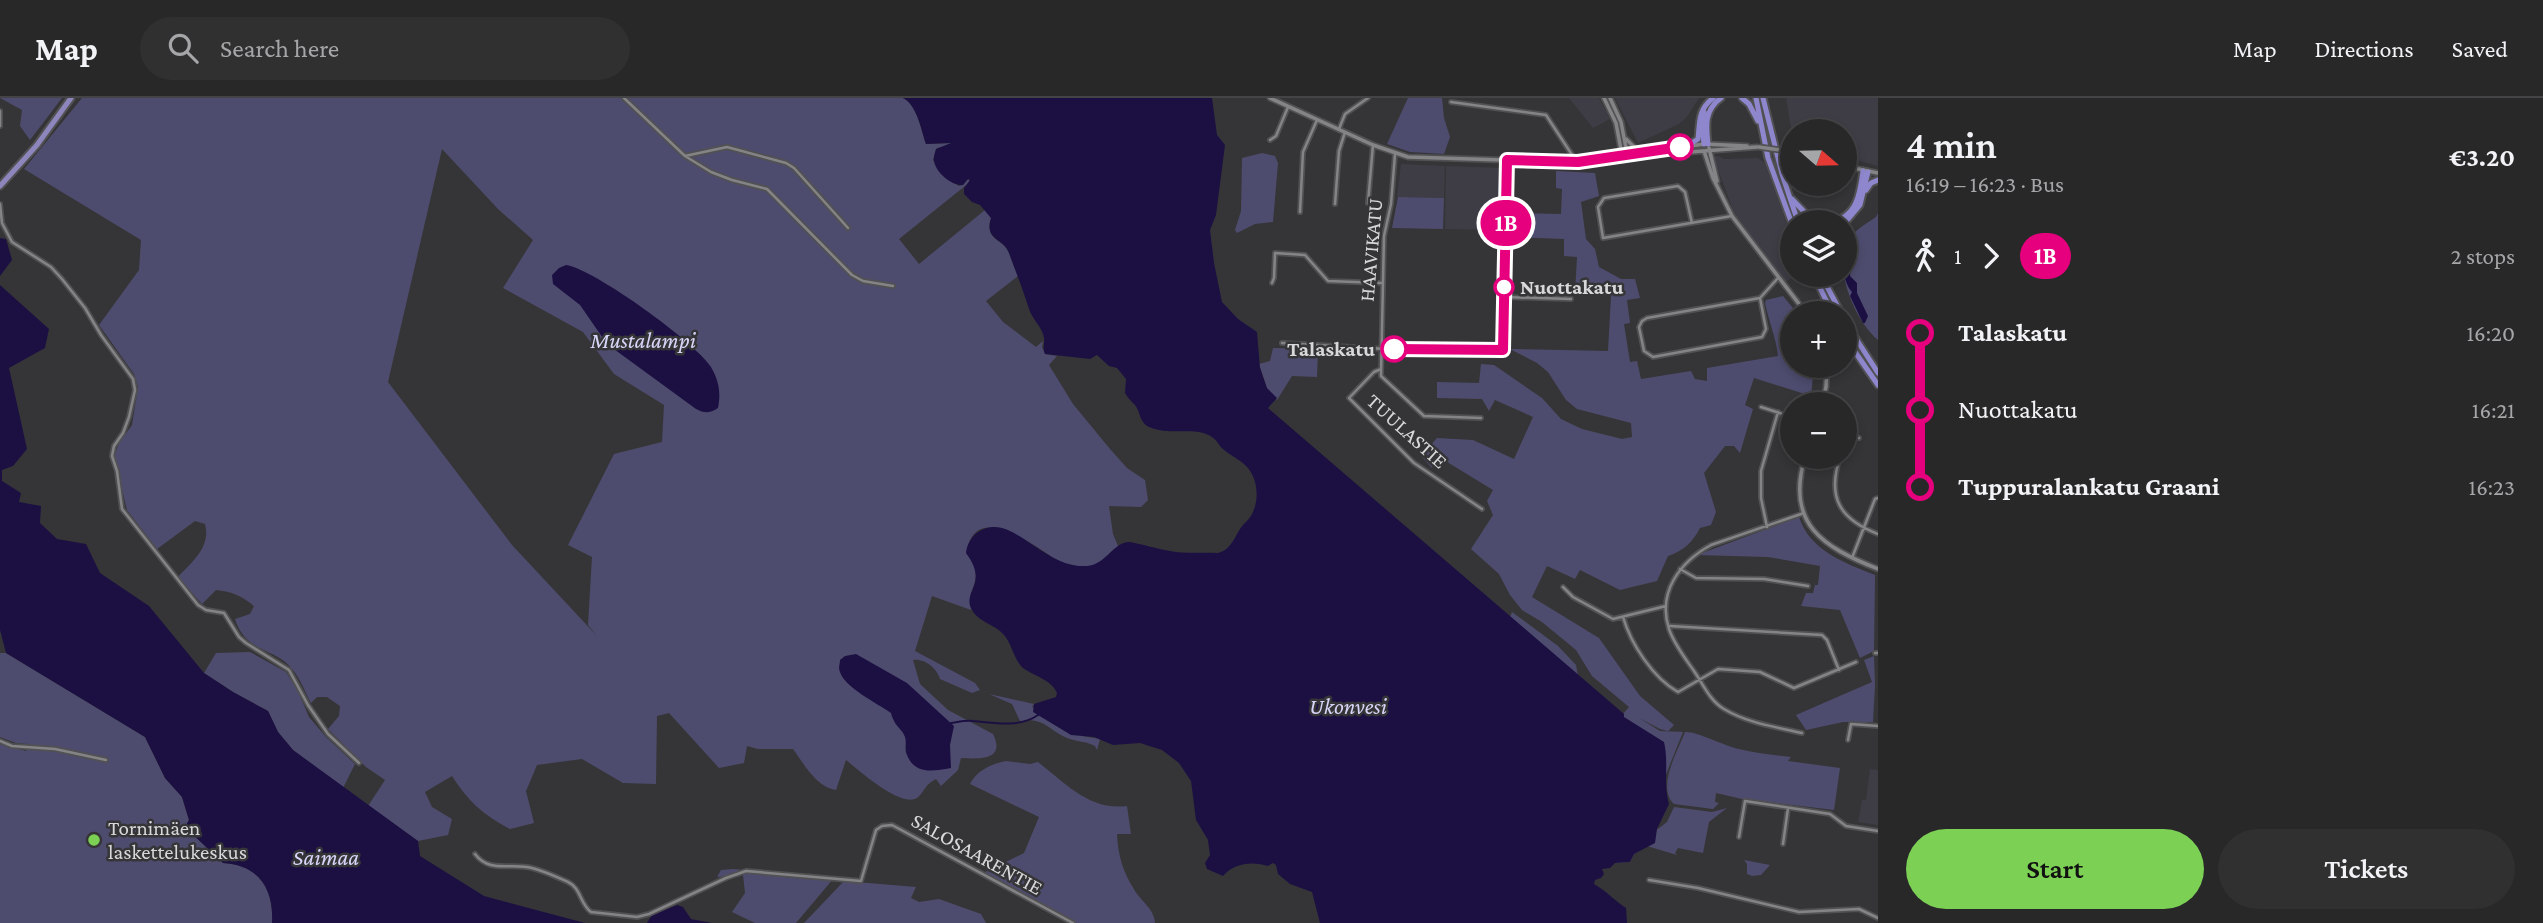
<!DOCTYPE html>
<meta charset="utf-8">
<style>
:root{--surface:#282829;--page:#303031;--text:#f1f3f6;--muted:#a5a6a8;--line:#444446;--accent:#7cd155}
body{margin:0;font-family:"Crimson Pro",serif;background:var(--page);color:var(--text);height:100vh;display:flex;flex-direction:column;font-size:26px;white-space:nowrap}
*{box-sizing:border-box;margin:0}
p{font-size:23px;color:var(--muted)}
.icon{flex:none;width:38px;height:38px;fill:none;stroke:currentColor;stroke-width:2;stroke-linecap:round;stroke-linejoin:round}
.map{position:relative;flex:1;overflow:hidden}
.details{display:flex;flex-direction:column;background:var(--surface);width:665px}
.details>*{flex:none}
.badge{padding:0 14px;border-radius:23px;font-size:24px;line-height:46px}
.needle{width:46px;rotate:110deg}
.tools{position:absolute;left:1780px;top:21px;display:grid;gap:14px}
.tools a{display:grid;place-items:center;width:77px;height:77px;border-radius:50%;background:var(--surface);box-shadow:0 4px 10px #0003,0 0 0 2px var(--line);font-size:35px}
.map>.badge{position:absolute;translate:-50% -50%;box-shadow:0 0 0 4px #fff}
.legs{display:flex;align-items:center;gap:10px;height:77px;padding:0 28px;font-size:23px}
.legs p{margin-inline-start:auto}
.overview{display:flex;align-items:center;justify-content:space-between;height:119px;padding:0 28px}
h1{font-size:38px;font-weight:600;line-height:52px}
.action{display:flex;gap:14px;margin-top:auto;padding:14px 28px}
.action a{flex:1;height:80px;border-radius:42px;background:var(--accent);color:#111;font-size:28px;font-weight:600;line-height:80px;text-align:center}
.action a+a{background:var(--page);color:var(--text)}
ul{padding:0 28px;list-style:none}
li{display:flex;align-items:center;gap:24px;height:77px;font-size:26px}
li i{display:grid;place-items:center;width:10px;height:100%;margin:0 9px;background:currentColor}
li i::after{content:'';width:18px;height:18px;margin:-9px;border:5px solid;border-radius:50%;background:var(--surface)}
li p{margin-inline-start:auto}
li:first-child i{background:linear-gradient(#0000 50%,currentColor 0)}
li:last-child i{background:linear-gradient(currentColor 50%,#0000 0)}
header{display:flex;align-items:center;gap:42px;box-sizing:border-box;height:98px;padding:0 35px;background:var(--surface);border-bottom:2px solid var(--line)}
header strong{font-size:33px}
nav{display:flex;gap:38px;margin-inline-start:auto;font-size:24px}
.search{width:490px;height:63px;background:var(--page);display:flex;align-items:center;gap:18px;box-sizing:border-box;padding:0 24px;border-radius:38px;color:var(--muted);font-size:26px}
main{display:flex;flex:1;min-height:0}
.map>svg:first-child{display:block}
.built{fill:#3e3d46}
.green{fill:#4e4c6e;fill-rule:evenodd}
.water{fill:#1c1043}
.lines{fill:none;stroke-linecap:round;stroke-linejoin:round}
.stream{stroke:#1c1043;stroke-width:2}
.minor-casing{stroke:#515153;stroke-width:6}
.tertiary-casing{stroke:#515153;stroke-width:7}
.primary-casing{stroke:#515153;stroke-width:9}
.trunk-casing{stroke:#515153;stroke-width:9}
.minor{stroke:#848487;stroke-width:2.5}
.tertiary{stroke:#848487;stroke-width:3.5}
.primary{stroke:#8c86bc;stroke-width:5}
.trunk{stroke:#8e87ce;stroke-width:5}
.tertiary-bridge-casing{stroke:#515153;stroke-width:7;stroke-linecap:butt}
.tertiary-bridge{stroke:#848487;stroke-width:3.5}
.line-1-casing{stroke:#fff;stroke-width:16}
.line-1{stroke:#e6007e;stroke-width:10}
.stop-1-dot{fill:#fff;stroke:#e6007e;stroke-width:3.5}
.poi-dot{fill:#7cd155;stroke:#353537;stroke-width:2.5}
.labels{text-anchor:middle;stroke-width:5;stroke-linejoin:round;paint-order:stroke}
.street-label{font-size:21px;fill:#d8d8da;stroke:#353537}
.stop-label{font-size:21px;font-weight:bold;fill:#d8d8da;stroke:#353537;text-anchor:start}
.poi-label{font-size:21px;fill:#d8d8da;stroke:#353537;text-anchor:start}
.water-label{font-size:23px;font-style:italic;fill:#d7d5f8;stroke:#353537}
</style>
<header>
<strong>Map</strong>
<div class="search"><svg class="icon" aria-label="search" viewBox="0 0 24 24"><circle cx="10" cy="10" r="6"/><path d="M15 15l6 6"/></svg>Search here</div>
<nav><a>Map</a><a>Directions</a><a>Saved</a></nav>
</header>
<main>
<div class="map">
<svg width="1878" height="825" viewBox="0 0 1878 825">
<rect width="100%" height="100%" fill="#353537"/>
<path class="built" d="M1569,0H1599L1610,21L1593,30Z
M1615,0H1699L1686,20L1679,26L1638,45Z
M1786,0H1878V68L1845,59L1844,33H1792V36Z
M1713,58H1718L1724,61L1758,60L1765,65L1791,138L1782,149L1792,171V177L1795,178L1785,184L1736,120Z
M1401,66L1445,68L1444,100L1397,99Z
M1446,68L1503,70L1502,132L1445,131Z
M1870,671L1878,672V727L1858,724L1862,702H1866Z"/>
<path class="green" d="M0,0H62L30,42L20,28L22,12Z
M82,0H903C917,7 921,31 926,46L951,45L947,48L937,50L933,62L944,79L959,88L963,87L968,81L970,84L899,141L919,166L985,112L991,120C984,143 1003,140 1009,155C1012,162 1014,170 1018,178L986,203L1003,224L1036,249L1043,243L1042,249L1045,256L1057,258L1049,267L1073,306L1110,351L1127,370L1145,382L1148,402L1141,409L1109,408L1113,436L1118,448L1130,447L1139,460L1146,459L1145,464L1133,467L1126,463L1122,471L1115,472L1111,470L1108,472V483L1114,495L1104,499L1107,506L1103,510L1100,508L1098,510L1100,513L1097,520L1089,519L1085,523L1078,525C1068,519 1066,523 1058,519C1035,509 1037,477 1047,459L1055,461C1033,446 973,402 967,455C987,484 966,486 971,512L932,498L915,553L975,585L980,592L972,595L940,581C937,570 924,560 913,562L920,586L948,612L993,636C1006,663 979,661 961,660L958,672L941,688L936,681C923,688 925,694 917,700C900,710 859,672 846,662L836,692C816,689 804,666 793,651H758L747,648L744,665L719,670L669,615L657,618L656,686L623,685L582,661L537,667L526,693L534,725L510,731C482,716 469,704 452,678L425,694L432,709L452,721L448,737L418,743L368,708L385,682L366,669L328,631L339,618L340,608L327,599H317L311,605C305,594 300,580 292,571C275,549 246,556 235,521L250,516L254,508C241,497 232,494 216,492L202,506L178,479C193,463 211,449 205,426L195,423L157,451L127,412L114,359L119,345L132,327L138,289L134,276L99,227L139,172L141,142L24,71ZM442,51L498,111L533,142L503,190L583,234L614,276L664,307L662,344L614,356L568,447L592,459L588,527L597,538L512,447L388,284Z
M1408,0H1442L1444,20L1450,39L1444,56L1410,54L1387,46Z
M1262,55L1275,58L1278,65L1273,124L1255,126L1237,135L1235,132L1241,113L1242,60Z
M1556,73L1595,75L1599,98L1581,104L1586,141L1595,151L1599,169L1621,181H1635L1640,200L1627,202L1630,225L1624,226L1630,264L1637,263L1641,281L1691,273L1695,281L1707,283V270L1778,258C1776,240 1769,224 1765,205L1766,202L1783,198L1797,215H1792V268H1814L1811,298L1754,280L1745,307L1753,311L1740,355L1734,348H1725L1704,375L1716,414L1711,427L1700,430C1693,444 1683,453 1668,458L1657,483L1620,492L1580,472L1575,481L1547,468L1532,499L1599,540L1640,598L1674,627L1668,633L1660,631L1639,620L1660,633L1683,634L1665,679L1509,522L1512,514L1558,548L1576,567L1578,578L1623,616L1629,609L1592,578L1576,552L1542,524L1522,512L1510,497L1499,476L1471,451L1493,417L1487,403L1493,392L1439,359L1432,370L1421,358L1437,340L1473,342L1514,361L1533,319L1495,302L1489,313L1482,301L1437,300V284L1479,285L1481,266L1494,267L1542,300L1561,321L1582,331L1622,341L1632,339L1631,325L1577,311L1566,302L1548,274L1537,265L1510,251L1608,253L1611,198L1575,195L1577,159L1564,158V141L1512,139V115L1561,116L1562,91L1556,90Z
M1398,99L1444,100L1443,131L1392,130Z
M1878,115V242C1856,223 1836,177 1845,148C1851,134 1864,127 1876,119Z
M1273,250L1318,251L1317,279L1292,278L1277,302L1267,291L1260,269L1259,266L1270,263Z
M1799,419C1810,453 1845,465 1875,477L1874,553L1860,560L1840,512L1801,508L1806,495H1813L1815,487H1818L1820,468L1768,459L1697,457Z
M250,554L286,574L297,591L309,619L326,639L355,666L343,690L293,652L278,634L268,613L233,594L204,575L216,555Z
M0,555H6L145,639L165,680L182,699L189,722L185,729L223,765C259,767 274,791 272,825H0V646L26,653L28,646L16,645L0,639Z
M1874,558L1875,587L1873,624H1843L1806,632L1796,617L1872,584L1864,562Z
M989,596L1034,606L1032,609L1082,638L1100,641L1097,652L1095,648C1086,643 1077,644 1067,640C1047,631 1044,619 1020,623L1012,606Z
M1685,634C1696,633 1725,648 1739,651C1756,655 1774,657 1791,659L1788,663L1840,670L1834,712L1742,701L1716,695L1715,704L1719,705L1713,711L1674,706C1656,689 1678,653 1685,634Z
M1006,663L1030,666L1038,664C1065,685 1090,713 1127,708L1131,736H1117C1118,758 1123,774 1135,793C1142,804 1154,811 1155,825H1073L983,775L1024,755L1039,719L970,686C977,672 992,666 1006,663Z
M1674,709L1712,714L1727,710L1709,724L1703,755L1678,750L1675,755L1677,757L1647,748L1634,756L1630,764L1615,765L1655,729L1658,731L1667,724Z
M1744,762L1770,767L1761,777L1752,778L1747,776V766Z
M733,771L833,781L796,825H755L732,814L745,795L743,777L717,779L721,772Z
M844,783L916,789L911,800L919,804L939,801L981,816L986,825H804Z"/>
<path class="water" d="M903,0H1212L1217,37L1225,47L1216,117L1210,132L1214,165L1222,204L1238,221L1257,234L1260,270L1267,290L1277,300L1268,310L1624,616V619L1664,644C1669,665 1663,685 1669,706L1657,731L1655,745L1634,756L1630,764L1615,765L1610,770L1602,771L1604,776L1601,780L1595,782L1594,786C1605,792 1614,802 1626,810L1627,825H1320L1312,794L1290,786L1278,776L1276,767L1273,765L1268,768C1252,763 1234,765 1223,778L1207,771L1205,765L1210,757L1208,742L1196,722L1191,683L1179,665L1162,652L1140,645L1113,647L1094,639L1071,637L1033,614L1034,606L1056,599L1057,595C1052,582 1034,578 1023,570C1014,562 1012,546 1004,537C995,526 977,524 971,510C963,492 989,486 966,455C969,433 990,423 1010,433C1035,445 1057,470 1087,468C1105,467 1112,446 1128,444C1134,444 1162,452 1170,453C1186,456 1202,454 1218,455C1234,451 1235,434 1245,425C1261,411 1260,380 1245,367C1238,360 1229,357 1223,351C1219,348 1217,342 1212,339C1197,328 1168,338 1149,329C1139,324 1141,315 1135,307C1131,303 1128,300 1125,295L1126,281L1117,270L1109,268L1097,257L1090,261L1045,256C1042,249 1045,247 1044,240C1043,230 1032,221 1029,211C1023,192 1016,174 1009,155C1004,140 984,143 991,120L980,107L972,104L964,96V90L970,82L968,81L963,87C952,88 936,75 934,63C933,61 935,54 936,51L951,45L926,46C921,31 917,7 903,0Z
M0,140L6,141L12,162L0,178Z
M1848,155L1852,158L1850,178L1857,185V195L1868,218L1865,225H1863L1850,198L1852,194C1843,184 1842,167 1848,155Z
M566,167C594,171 695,244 711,269C719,283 721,295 718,310C709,316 704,315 696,311L607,246L580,207L553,186L552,177L559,170Z
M0,187L49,231L45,250L9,270L27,351L13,368L2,372V383L21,395L19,404L41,408L40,425L57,441L86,446L100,475L149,508L204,575L233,594L268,613L278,634L293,652L418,743L420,758L484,798L585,825H272C274,791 259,767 223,765L185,729L189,722L182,699L165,680L145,639L6,555L0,532Z
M856,556L907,585L954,628L950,647L951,670C933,673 915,677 907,657C904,651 907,645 905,639C902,630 895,630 891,615C877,605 845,590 840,574C838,570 840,566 840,562L845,558Z
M677,807L683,809L691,821L712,825H647L652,817Z"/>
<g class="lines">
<path class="stream" d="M1812,210L1823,204
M951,625C958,624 966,622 973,623C993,625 1020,630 1038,617"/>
<defs>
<path id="minor" d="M624,0L685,58L711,74L732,82L767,91L852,177L863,183L893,188
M1451,4L1546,17L1576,63
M0,13V28
M1339,31L1345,16L1368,0
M1270,42L1276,38L1288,9
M1395,56L1391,106L1384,138L1381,278L1424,318L1481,320
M685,58L727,49L786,65L794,70L848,130
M1368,105L1373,47
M0,106L2,125L12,144L51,169L62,181L85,210L101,237L133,281L135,292L129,319L123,335L114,348L112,358L117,373L122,411L198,507L206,512L224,515L239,539L246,545L289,572L308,607L328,636L359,665
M1335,106L1339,53L1345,34
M1300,114L1303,54L1317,22
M1692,125L1685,94L1678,88L1604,100L1598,109L1603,140L1732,118
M1272,185L1274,180L1275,155L1305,157L1328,183L1382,185
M1504,199L1571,201
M1760,200L1766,231L1762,239L1653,259L1644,253L1639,229L1642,223L1647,220L1760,200L1778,180
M1282,245L1386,251L1503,252L1507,62
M1381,271L1374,274L1349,300L1414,365L1482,411
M1761,309L1792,319
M1844,336L1859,340
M1844,347L1848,337
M1840,359C1827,399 1839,421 1878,436
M1767,429L1761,400V373L1778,314
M1852,460L1875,401L1878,400
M1680,471L1696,480L1764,481L1808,488
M1563,489L1573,499L1613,521L1666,508
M1623,519C1631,546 1653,580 1678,594L1718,571L1760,574L1794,590L1856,564
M1670,528L1822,537L1827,542L1839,572
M1875,555H1878
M1802,635C1776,629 1747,625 1724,611C1710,603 1703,586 1694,573C1685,560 1674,546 1669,531C1657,494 1680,464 1711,447L1804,415
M1848,642L1851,626L1878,628
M0,643L12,648L55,651L106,662
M1739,739L1745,703L1830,716L1846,728L1878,733
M1783,746L1788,710
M475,756C490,776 511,764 532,770C544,773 557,779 568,784C581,790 580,806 591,814L637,819L649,816L726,780L746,773L861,783L876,732L882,728L892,727L1073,825
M1649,782L1698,790L1799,814L1859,811L1878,820"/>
<path id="tertiary" d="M1270,0L1373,47L1408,59L1596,65L1662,56L1757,49
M1604,0L1616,25L1622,57
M1610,0L1621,24L1627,55
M1626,41L1635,50L1646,52
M1709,50L1717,83
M1704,53L1713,80L1732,118L1806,215
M1591,63L1704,46L1747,48
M1844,68L1878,75
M1822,306L1826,289L1827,268
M1805,359C1785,426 1823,449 1878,471"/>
<path id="primary" d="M0,88L37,47L71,0"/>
<path id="trunk" d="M1742,0L1749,6L1758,23
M1756,0L1768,60L1792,126
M1763,0L1782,76L1798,124
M1704,46L1702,26L1704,14
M1708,46C1706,28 1704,12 1721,0
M1689,47L1698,41C1700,23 1698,12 1713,0
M1866,92L1871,85L1878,82
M1792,101L1809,119L1822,124
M1831,124C1857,119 1860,96 1863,73
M1844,126L1860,107L1868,74
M1814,177L1832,215
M1821,177L1841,215
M1844,222L1878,275
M1844,238L1878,287"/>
</defs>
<use href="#minor" class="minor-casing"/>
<use href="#tertiary" class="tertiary-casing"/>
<use href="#primary" class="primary-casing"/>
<use href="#trunk" class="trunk-casing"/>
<use href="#minor" class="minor"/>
<use href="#tertiary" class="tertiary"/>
<use href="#primary" class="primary"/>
<use href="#trunk" class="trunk"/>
<defs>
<path id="tertiary-bridge" d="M1759,49L1787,53"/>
</defs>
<use href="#tertiary-bridge" class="tertiary-bridge-casing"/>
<use href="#tertiary-bridge" class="tertiary-bridge"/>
</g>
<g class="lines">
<defs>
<path id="line-1" d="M1394,251L1503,252L1507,62L1578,64L1680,49"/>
</defs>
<use href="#line-1" class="line-1-casing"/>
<use href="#line-1" class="line-1"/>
</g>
<g class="stop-1-dot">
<circle cx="1680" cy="49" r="12"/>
<circle cx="1504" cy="189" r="9"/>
<circle cx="1394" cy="251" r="12"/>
</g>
<circle class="poi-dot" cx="94" cy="742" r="7"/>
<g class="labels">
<g class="street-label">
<text transform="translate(1371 152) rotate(-85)" y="7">HAAVIKATU</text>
<text transform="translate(1407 333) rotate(42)" y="7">TUULASTIE</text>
<text transform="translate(977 756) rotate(29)" y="7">SALOSAARENTIE</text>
</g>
<g class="stop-label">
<text x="1520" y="196">Nuottakatu</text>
<text x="1375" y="258" text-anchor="end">Talaskatu</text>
</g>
<g class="poi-label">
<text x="108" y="737">Tornimäen<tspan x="108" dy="24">laskettelukeskus</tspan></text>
</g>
<g class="water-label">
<text x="643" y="250">Mustalampi</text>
<text x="1348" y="616">Ukonvesi</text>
<text x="326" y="767">Saimaa</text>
</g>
</g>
</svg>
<div class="tools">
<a><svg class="needle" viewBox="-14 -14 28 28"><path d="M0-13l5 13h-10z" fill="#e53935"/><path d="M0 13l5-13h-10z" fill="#a5a6a8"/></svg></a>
<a><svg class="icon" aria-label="layers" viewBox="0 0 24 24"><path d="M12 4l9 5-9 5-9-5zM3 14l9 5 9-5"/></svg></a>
<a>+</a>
<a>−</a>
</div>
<b class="badge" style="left:1506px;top:125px;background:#e6007e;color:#fff">1B</b>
</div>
<section class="details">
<div class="overview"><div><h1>4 min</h1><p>16:19 – 16:23 · Bus</p></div><b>€3.20</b></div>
<div class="legs"><svg class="icon" aria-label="walk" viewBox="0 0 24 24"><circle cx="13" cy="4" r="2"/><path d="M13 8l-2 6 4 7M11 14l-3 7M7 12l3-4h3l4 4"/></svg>1<svg class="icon" aria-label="forward" viewBox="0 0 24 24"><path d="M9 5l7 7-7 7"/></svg><b class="badge" style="background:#e6007e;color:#fff">1B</b><p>2 stops</p></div>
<ul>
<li><i style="color:#e6007e"></i><b>Talaskatu</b><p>16:20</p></li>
<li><i style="color:#e6007e"></i><span>Nuottakatu</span><p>16:21</p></li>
<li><i style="color:#e6007e"></i><b>Tuppuralankatu Graani</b><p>16:23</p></li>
</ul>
<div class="action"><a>Start</a><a>Tickets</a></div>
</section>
</main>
